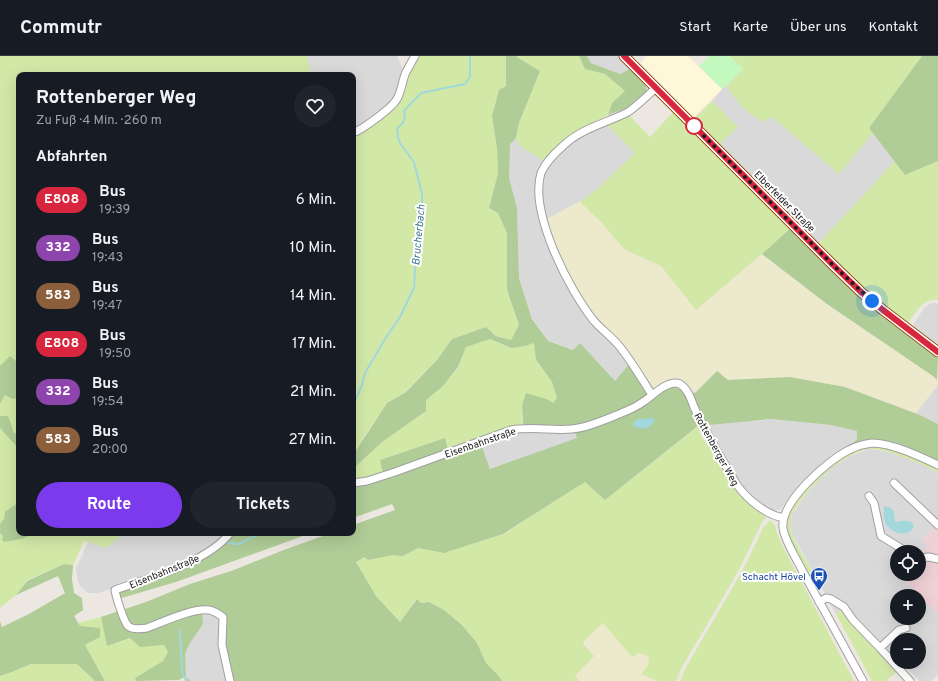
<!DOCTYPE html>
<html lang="de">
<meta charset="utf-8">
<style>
:root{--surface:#171b24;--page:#20242c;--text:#f1f3f6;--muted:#9ea1a6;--line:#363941;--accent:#7c3aed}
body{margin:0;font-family:Overpass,sans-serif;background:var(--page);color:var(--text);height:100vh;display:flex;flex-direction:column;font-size:15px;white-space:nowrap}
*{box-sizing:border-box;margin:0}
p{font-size:13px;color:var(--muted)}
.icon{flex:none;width:22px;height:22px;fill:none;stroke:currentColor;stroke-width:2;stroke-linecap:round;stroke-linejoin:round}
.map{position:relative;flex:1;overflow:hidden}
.drawer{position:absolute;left:16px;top:16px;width:340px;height:464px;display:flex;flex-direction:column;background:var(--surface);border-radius:8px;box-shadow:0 4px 16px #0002}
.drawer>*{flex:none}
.badge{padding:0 8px;border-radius:13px;font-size:14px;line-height:26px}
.buttons{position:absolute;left:890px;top:489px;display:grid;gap:8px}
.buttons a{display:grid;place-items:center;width:36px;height:36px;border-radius:50%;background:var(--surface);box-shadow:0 4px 16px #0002;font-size:20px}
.you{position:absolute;width:20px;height:20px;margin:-10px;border:3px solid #fff;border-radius:50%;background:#1a73e8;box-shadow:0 0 0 6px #1a73e833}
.map>.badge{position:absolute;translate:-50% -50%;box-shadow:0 0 0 2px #fff}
h2{padding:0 20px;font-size:15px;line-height:36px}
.round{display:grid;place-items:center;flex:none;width:42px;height:42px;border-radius:21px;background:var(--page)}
.summary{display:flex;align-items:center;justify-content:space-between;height:68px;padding:0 20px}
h1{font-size:19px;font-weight:700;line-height:30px}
.primary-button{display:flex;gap:8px;margin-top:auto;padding:8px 20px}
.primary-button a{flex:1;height:46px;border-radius:24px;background:var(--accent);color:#fff;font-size:16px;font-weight:700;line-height:46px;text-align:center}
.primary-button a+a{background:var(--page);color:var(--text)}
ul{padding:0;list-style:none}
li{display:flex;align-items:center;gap:12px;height:48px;padding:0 20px}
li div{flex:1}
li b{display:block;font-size:15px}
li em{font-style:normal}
li .badge{min-width:44px;font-weight:700;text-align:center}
header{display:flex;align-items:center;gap:24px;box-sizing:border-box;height:56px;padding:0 20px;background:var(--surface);border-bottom:1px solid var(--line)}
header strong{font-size:19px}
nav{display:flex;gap:22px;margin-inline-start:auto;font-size:14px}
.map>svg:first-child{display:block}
.residential{fill:#dad9d9;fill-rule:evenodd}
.commercial{fill:#efd0d5}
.education{fill:#fef8d9}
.farmland{fill:#ece9cd}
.grass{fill:#d2e8a7}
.forest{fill:#b0cc97}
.park{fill:#c3f8be}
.water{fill:#a2d8db}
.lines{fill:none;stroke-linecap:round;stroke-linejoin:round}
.stream{stroke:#a2d8db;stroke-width:2}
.minor-casing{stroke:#a0a0a0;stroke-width:9}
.major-casing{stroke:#924902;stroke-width:11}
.minor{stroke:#fff;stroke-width:7}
.major{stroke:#fabf9a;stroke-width:9}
.line-casing{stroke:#fff;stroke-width:9}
.line{stroke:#d7263d;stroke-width:6}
.walk{stroke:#1c1c1c;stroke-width:4;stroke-dasharray:0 7.2}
.stop-dot{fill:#fff;stroke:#d7263d;stroke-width:2}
.labels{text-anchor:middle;stroke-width:4;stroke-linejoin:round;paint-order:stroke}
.street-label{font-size:10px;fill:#1c1c1c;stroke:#fff}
.transit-label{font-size:10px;fill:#164399;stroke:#fff;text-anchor:end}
.water-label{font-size:11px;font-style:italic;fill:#417993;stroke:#fff}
</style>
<header>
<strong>Commutr</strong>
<nav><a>Start</a><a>Karte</a><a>Über uns</a><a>Kontakt</a></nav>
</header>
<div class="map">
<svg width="938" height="625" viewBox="0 0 938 625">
<rect width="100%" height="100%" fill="#ede7e2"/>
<path class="residential" d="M307,0H397L405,18L401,33L383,56L353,77V19H311Z
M587,0H618L630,13L620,18L591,7Z
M726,29L743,52L762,65L772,61L839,118L873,77L895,105L818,188L720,88L738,71L712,45Z
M606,68L635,97L597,133L581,145L545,165L540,129L544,115L552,105L567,90L581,80Z
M516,82L520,90L544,105L537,115L535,130L540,166L556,208L575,242L630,307L615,325L580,287L574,294L548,285L532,262L519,221L517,152L509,123V88Z
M931,247H936L938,248V290L912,271L924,252Z
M938,324V368L916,357L937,330Z
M771,363L831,369L858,375L857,383L850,390L838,395L827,403L810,419L782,451L779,454H771L747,437L743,432L703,365H758Z
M575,375L578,382L490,413L482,391L490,384L514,376Z
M868,393L879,394L895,398L926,410L938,417V468L923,484L928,490L919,500V496H897V518H900L938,559V619L931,625H920L906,612H900L842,552L836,558L793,479L789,467L792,459L803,442L821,422L834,410L849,401ZM897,540H919V562H897ZM897,584H919V606H897Z
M124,477H227L198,501L161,516L98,537H88L81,531L78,526L76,513L88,486L106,491Z
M202,553L220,555L231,625H190L186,620L185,598L190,587L203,568Z"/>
<path class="commercial" d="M936,470L938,471V559L900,518H919V500L928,490L922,485Z"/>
<path class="education" d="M646,0H688L722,33L694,62L641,7Z"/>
<path class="farmland" d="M580,145L602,166L624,193L643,203L661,209L696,254L762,198L828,248L934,320L938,325L937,330L916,357L846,331L791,322L728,324L717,315L695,336L682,324L672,322L652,332L633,304L626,292L597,263L579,237L560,205L545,164Z
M603,567L632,600L638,597L644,598L649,603V608L647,613L642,619L658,625H579L575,620L594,600L583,586Z"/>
<path class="grass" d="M0,0H307L311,19H19V477H124L106,492L88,486L84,485L73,509L64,508L27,524L16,539L0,552Z
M418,0H506V30L499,34L492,60L497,92L498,117L489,152L498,157L507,177V235L519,270L511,284L497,280L486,271L452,283L437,304L405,336L387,347L363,382L353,399V81L364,75L387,57L408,16Z
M517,0H579L585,13L605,18L626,36L612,47L608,59L589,69L557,91L544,105L519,89L516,82L519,67L540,15L517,1Z
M730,0H922L869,72L873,77L839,118L772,61L762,66L743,52L726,30L743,13Z
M712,45L738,71L720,88L694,62Z
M673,56L791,173L696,254L661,210L643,202L624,193L602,167L580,146L597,133L635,97L606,68L629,59L650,81Z
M895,105L905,119L938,105V244C924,241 915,257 908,267L881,246L856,225L818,188Z
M490,283L510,292L525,290L534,287L536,305L552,326L557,342L553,347L522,349V370L449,393L445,382L380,404L383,416L366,422L353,424V413L382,386L426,355V344L443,330L458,312L466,291Z
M699,370L701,380L718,401L735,432L742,440L766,461L761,468L742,508L731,528L682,611L676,625H658L641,618C650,610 654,599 638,597L632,601L603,567L583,586L584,589L594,600L575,620L579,625H502L498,619L486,607L477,587L462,569L444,554L429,546L420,547L416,543L400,566L376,540L356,506L366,501L368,504L393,498L404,500L418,492L443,497L504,478L585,426L605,444Z
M873,391C895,391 918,403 938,413V417C934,415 929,412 925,410C912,404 880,391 867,393C857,395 843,404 835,410C823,418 787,455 790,469C792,483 805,502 812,515L808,517C802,505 787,483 787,470C786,453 813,423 826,413C835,406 845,399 855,395C861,392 867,391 873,391Z
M770,464L775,469L777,477L785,495L854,625H680L685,613L745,510L763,472Z
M842,552L897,615L886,625H872L836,558Z
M101,561L107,590L131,582L140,591L164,588L168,596L163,605L135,622L136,625H105L85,589L100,581L80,570L78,567Z
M32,608H77L95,625H0V620L12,616Z"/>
<path class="forest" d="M506,0H517V1L540,15L519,67L516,82L510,88L509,122L517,152L519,222L532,263L548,285L573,294L580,287L615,325L630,307L648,337L645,341L632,350L582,369L523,370L522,349L526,337L549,344L553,347L557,342L552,326L536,304L534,287L525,290L511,292L490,283L466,291L458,311L443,330L426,344V355L382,386L353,413V399L387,347L406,336L437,304L452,283L486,271L496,280L511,284L519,269L507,234V177L498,157L489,152L498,117L497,92L492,60L499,34L506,30Z
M579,0H587L591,7L620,18L630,13L646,30L647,34L646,36L627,52L608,59L612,47L625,35L605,18L585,13Z
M922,0H938V105L905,119L869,72Z
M791,172L883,259L938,302L937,324L933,320L827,248L762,198Z
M10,300L19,308V342L13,343L5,339L0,348V309H1Z
M717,315L728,324L790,321L845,331L920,359L938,368V405C920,396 897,384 877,384C867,383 858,386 850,390L857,383V375L831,369L771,363L698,370L605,444L585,426L503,478L444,497L418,492L403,500L393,499L368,504L365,501L356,506L376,540L400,566L417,543L421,547L429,546L444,554L462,569L477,587L486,607L498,619L502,625H231L220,555L202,553L203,568L190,587L185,598L186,620L190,625H187L186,620L179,624L136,625L135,622L163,605L168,596L164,589L140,591L130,582L107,590L101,561L146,546L190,528L234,514L281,495L331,477H353V469L395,454L392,448L353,462V429L384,422L380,404L445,382L450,400L481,388L490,413L577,382L575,375L661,335L673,331L695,337Z
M0,360H8L14,377H19V393L0,372Z
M19,446V477H37L21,483L4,486L2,484L3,480L0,477V468L4,463L5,456Z
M232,477H311L176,526L118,543L119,534L200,504Z
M64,508L73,509L72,523L74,537L82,542L83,554L74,560L80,570L100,572V581L85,589L105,625H95L77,608H31L12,616L0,620V565L2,571L29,558L65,537L58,520L16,539L27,525Z"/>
<path class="park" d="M709,0H730L743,13L722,33L699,10Z"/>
<path class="water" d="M652,362L654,363V366C647,374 643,374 633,370V367L638,363Z
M884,450C895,452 894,456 895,466C902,465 909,463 914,469C910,484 889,477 885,466C883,461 884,455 884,450Z"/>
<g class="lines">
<path class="stream" d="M353,347L357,341L362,329L365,317L385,283L400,261L414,232L416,198L422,170V138L414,106L400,87L398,81L397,73L403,67L405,61L404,55L421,37L465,28L470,21V0
M228,487L239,488L257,479L260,477
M180,574L182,615L186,625"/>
<defs>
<path id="minor" d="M353,77C363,73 392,52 397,43C402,34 402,25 406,16C409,11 412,5 415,0
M652,339C642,323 632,306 620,291C612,281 602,274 594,265C569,234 529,156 541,117C545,107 556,96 564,89C582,72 607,67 628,56C636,51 649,38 656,32
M353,427L367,425L395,416L511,374C533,370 551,375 572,373C588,372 609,362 624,356C632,353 639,349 646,344C654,338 669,323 680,328C688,333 691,343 694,351C706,378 722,403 737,429C747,443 766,459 784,462
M894,427L938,469
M869,440L874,447L881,480L907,496
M230,477C208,506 149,522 115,534C116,541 124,566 128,570C133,574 141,573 147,572C163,566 192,552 209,554C215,555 218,558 223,561L222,589L230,625
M919,502L929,501L938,503
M819,546L826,542L831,543L844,551L853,564L880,592
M906,572L899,574L880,592L910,625
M863,625C843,589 823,552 803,516C797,503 785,486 783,472C780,446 828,404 849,394C856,390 865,388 872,387C892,387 921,401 938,409"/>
<path id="major" d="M624,0L833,209L861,236L883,254L938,296"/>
</defs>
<use href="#minor" class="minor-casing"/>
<use href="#major" class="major-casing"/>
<use href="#minor" class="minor"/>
<use href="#major" class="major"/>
</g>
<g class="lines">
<defs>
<path id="line" d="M624,0L833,209L861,236L883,254L938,296"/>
</defs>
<use href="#line" class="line-casing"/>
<use href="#line" class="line"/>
<path class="walk" d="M694,70L833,209L872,245"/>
</g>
<defs>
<symbol id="bus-pin" viewBox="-11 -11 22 30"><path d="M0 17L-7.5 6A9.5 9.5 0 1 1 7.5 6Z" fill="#1a4fb4" stroke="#fff"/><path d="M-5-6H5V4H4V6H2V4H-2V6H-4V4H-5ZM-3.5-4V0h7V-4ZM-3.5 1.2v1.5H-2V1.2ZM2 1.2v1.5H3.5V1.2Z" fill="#fff"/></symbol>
</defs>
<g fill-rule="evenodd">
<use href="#bus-pin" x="809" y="510" width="20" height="27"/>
</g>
<circle class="stop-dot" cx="694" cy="70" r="8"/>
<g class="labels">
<g class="street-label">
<text transform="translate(785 145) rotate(45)" y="4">Elberfelder Straße</text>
<text transform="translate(480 386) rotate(-19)" y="4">Eisenbahnstraße</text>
<text transform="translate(717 393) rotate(61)" y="4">Rottenberger Weg</text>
<text transform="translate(164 515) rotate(-22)" y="4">Eisenbahnstraße</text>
</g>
<g class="transit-label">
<text x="806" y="524">Schacht Hövel</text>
</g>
<g class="water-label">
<text transform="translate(418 179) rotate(-85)" y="4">Brucherbach</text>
</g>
</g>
</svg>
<div class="buttons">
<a><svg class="icon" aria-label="locate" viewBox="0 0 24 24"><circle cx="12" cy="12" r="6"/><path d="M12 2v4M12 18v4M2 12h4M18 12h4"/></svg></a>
<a>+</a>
<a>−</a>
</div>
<div class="you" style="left:872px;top:245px"></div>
<section class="drawer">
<div class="summary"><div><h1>Rottenberger Weg</h1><p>Zu Fuß · 4 Min. · 260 m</p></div><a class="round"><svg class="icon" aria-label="heart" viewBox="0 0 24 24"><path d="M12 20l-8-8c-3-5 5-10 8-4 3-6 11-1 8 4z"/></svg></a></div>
<h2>Abfahrten</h2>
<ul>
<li><span class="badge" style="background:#d7263d;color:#fff">E808</span><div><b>Bus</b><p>19:39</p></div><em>6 Min.</em></li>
<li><span class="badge" style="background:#8e44ad;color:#fff">332</span><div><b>Bus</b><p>19:43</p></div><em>10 Min.</em></li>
<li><span class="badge" style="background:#8b5e3c;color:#fff">583</span><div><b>Bus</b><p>19:47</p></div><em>14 Min.</em></li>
<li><span class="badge" style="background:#d7263d;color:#fff">E808</span><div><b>Bus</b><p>19:50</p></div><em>17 Min.</em></li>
<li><span class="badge" style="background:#8e44ad;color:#fff">332</span><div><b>Bus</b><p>19:54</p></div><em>21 Min.</em></li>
<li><span class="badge" style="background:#8b5e3c;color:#fff">583</span><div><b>Bus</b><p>20:00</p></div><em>27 Min.</em></li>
</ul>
<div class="primary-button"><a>Route</a><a>Tickets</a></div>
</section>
</div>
